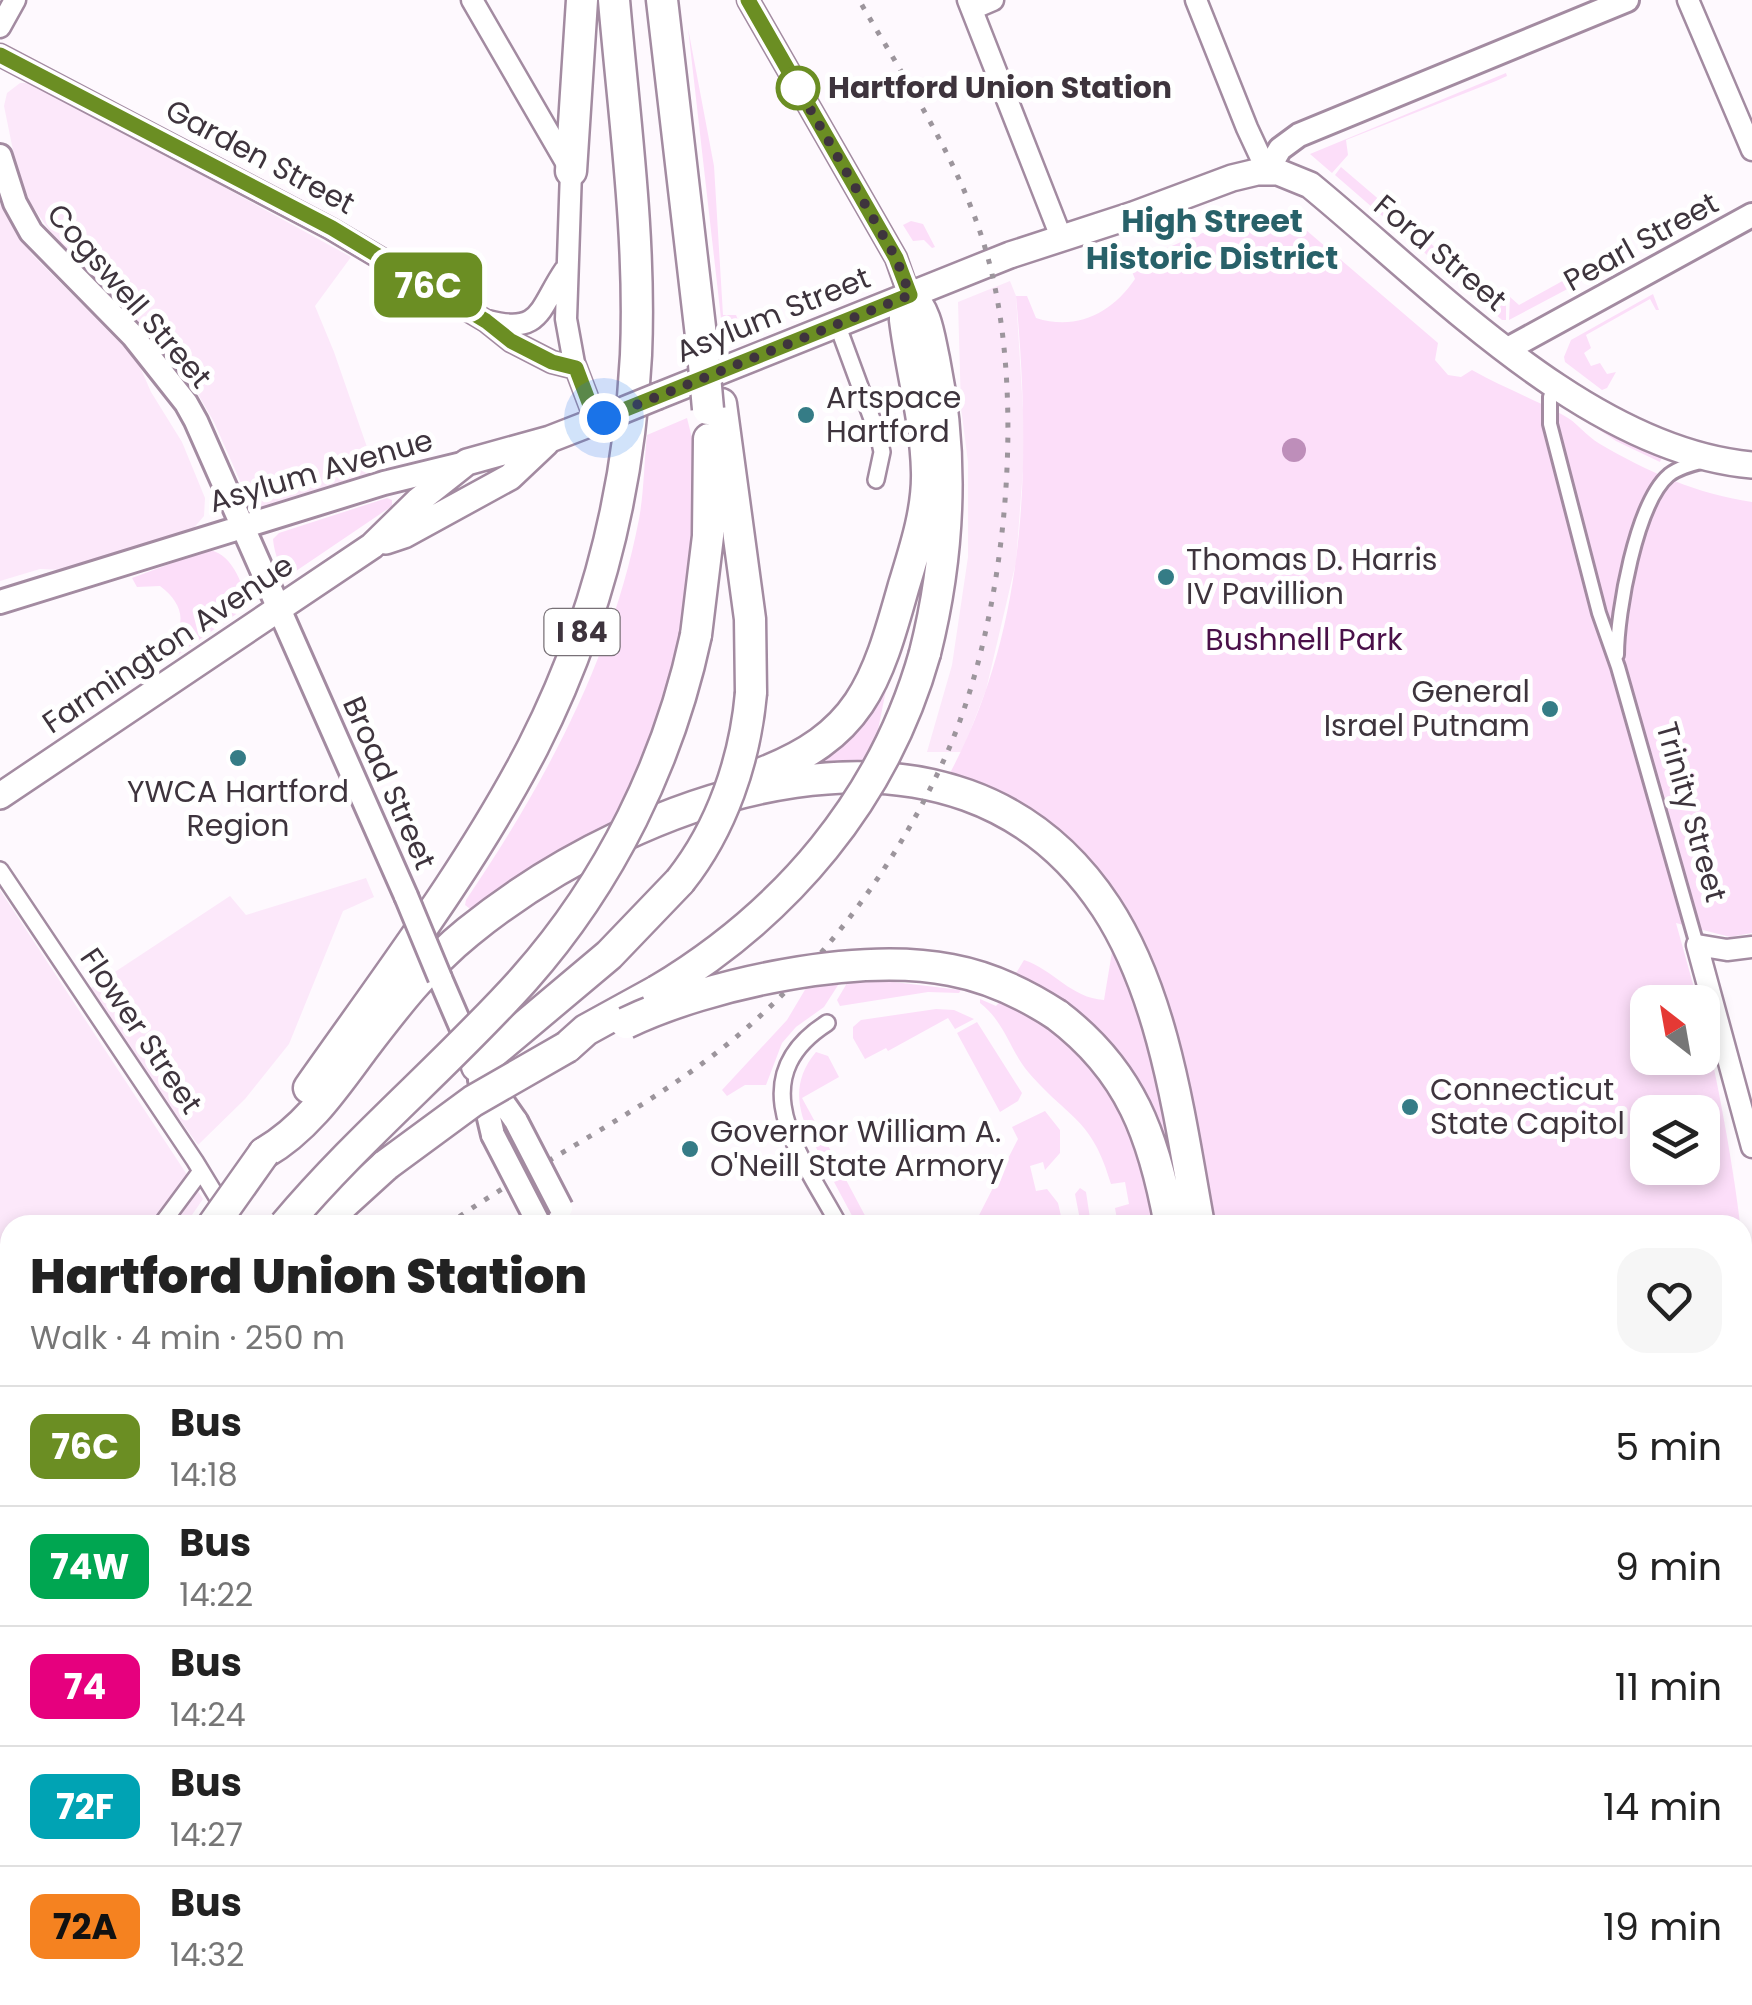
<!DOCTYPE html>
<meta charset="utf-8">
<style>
:root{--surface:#fff;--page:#f6f6f6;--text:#222;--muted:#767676;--line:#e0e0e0}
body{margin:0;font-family:Poppins,sans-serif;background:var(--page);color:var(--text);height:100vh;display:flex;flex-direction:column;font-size:38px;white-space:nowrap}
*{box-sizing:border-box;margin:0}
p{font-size:32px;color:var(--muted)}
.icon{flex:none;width:55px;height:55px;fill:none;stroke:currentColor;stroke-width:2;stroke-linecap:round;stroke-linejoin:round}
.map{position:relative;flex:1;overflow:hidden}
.drawer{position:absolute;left:0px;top:1215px;width:1752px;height:790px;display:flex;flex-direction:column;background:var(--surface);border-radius:30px 30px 0 0;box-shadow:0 5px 15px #0003}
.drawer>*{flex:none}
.badge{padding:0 20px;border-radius:15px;font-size:35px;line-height:65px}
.needle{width:65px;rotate:329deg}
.buttons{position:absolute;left:1630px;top:985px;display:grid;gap:20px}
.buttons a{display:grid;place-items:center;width:90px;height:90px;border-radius:20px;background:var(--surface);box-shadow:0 5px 15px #0003;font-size:50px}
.you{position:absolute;width:50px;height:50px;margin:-25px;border:8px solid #fff;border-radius:50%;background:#1a73e8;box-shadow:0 0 0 15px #1a73e833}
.map>.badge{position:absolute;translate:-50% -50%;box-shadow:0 0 0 5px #fff}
.round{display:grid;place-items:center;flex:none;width:105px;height:105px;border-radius:30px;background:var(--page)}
.overview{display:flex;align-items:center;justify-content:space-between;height:170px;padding:0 30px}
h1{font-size:48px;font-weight:800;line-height:75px}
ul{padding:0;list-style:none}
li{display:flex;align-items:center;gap:30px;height:120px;padding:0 30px;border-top:2px solid var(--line)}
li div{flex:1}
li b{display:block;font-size:38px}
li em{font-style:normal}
li .badge{min-width:110px;font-weight:700;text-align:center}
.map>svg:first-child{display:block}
.built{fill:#fce8fa}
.green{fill:#fcdef9;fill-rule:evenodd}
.water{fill:#be8eba}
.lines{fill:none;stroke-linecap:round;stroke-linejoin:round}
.pedestrian-casing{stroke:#a38ba1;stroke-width:18}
.minor-casing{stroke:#a38ba1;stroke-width:20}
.tertiary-casing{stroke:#a38ba1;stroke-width:25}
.secondary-casing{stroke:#a38ba1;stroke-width:28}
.primary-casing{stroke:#a38ba1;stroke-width:30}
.motorway-casing{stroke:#a38ba1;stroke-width:35}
.pedestrian{stroke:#fff;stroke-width:12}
.minor{stroke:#fff;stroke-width:15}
.tertiary{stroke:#fff;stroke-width:20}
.secondary{stroke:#fff;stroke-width:22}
.primary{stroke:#fff;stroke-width:25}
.motorway{stroke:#fff;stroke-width:30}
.rail{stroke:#9c959c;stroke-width:5;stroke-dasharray:5 10;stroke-linecap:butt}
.secondary-bridge-casing{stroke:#a38ba1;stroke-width:28;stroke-linecap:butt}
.primary-bridge-casing{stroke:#a38ba1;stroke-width:30;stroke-linecap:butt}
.motorway-bridge-casing{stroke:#a38ba1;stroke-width:35;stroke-linecap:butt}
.secondary-bridge{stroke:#fff;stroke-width:22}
.primary-bridge{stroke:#fff;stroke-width:25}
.motorway-bridge{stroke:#fff;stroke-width:30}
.line-casing{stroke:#fff;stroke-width:22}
.line{stroke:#6b8e23;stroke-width:15}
.walk{stroke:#3e343d;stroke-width:10;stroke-dasharray:0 18}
.stop-dot{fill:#fff;stroke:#6b8e23;stroke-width:5}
.poi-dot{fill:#357c86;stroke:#fff;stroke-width:4}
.labels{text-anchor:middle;stroke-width:10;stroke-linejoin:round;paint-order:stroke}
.shield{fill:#fff;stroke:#787177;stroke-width:2.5}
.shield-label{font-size:28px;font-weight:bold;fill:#3e343d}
.stop-label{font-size:30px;font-weight:bold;fill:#3e343d;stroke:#fff;text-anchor:start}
.street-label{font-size:30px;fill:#3e343d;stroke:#fff}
.poi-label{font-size:30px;fill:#3e343d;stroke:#fff;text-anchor:start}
.park-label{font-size:30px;fill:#4a1049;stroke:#fff}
.neighbourhood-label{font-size:32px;font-weight:bold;fill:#286169;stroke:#fff}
</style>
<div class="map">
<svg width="1752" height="2005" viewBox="0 0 1752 2005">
<rect width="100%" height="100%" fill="#fef9fe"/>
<path class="built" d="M20,83H34L351,257L315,306L334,352L376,473L267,506H259L248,499L214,422L192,384L156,339L54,237L31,204L17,170L4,106L7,93Z
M0,203L32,254L137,360L151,392L182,442L205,498L204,516L192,530L64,570L40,569L0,581Z
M1010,281L1016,296L1025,443L1016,562L986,690L962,752H927L952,665L968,557V462L961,408L958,302Z
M366,878L374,897L343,911L289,1044L245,1099L198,1145L86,991L230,896L246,915Z
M0,890L203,1199L185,1225H10V1477L0,1490Z
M1421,1995H1469L1474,2005H1425Z"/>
<path class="green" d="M688,28L714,166L723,315H736L741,327L723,336Z
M1506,73L1507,76L1496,81L1346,140L1348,155L1332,173L1310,154Z
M1341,167L1499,302L1506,297V320H1502L1335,175Z
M1250,213C1262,229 1277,234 1292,218L1438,343L1435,360L1448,375L1461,377L1472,370C1502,387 1534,399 1563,415C1577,422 1586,436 1600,444C1648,472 1697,494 1752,502V933L1730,937L1676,923L1698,1002H1648V1058H1702L1703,1019C1717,1075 1752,1255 1743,1300L1742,1225H1206L1120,905L1073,846L1048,824L1016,802L950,773C1029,624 1031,460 1016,296H1027L1036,318C1077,331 1112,313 1135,279L1129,264ZM1648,1112H1702V1168H1648Z
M911,221L923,224L935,247L932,248L924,240L913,241L903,225Z
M1606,257L1611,266L1509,320L1510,297L1519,305Z
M1653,294L1659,310H1656L1650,299L1586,335L1591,348L1584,353L1591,366L1600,363L1607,374L1616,372L1607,388L1602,390L1565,362L1564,357L1571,340Z
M1582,414L1662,457L1660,462L1616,441L1580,417Z
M687,418L692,438L695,506L687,601L666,694L636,780L613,823L572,842L474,912L465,905L466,900C545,783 612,659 639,519C644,492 644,463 647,435Z
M387,498L392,500V506L296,571L289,574C279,569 274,551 273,539L279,533Z
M207,550C230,550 247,587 245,608L170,660L164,647C189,627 184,604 160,586L137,587L132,578Z
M880,690H886L871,765L790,774Z
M1112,952L1133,985L1176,1154H1170L1147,1101L1012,980L1024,960C1054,970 1071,998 1104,1000Z
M850,978H860L961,990L959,993L928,992L840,1006L837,1000Z
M842,979L824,1007L796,1027L782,1043L766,1085H745L727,1096L722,1090L787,1020L809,983Z
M980,999L996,1006L1002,999C1110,1048 1132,1116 1154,1225H1118L1115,1208L1129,1204L1125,1182L1111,1184C1092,1118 1069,1119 1029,1073C1010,1051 1005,1022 980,1003Z
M936,1009L954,1010L974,1019L955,1029L948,1018L888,1051L886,1048L865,1059L853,1038V1027L861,1020Z
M977,1022L1022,1093L1018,1101L1000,1112L957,1033Z
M816,1052L828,1056L839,1077L802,1098L843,1173L834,1179C811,1138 779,1096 816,1052Z
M1045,1111L1060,1130V1153L1045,1170L1043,1162L1030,1166L1036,1191L1047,1189L1058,1203L1063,1225H974L1018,1139L1012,1127Z
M845,1178L870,1225H857L834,1182Z
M1080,1188L1086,1192L1091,1225H1081L1075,1194Z
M1742,1546L1752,1565V1747L1742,1678Z"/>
<path class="water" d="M1282 450a12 12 0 1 1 24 0a12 12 0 1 1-24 0Z"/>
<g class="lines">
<defs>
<path id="pedestrian" d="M1554,386L1550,397V424L1599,613L1618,667L1697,945
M1617,655C1617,613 1636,503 1669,475C1679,467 1693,464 1705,461"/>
<path id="minor" d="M837,324L879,438L882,452L876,480
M0,870L195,1161L234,1225
M827,1023C738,1080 803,1158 839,1225
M161,1225L201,1171
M0,1375L10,1368
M1742,1772L1752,1856
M169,1995L174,2005
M434,1995L439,2005
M704,1995L710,2005
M1237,1995L1242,2005
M1488,1995L1493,2005
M1257,2005L1278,1995"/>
<path id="tertiary" d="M472,0L571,171L566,319L574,363L596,421
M748,0L896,258L909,295
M968,0L1061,237
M1196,0L1247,128L1267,171
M1688,0L1752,150
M972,9L993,0
M0,27L15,0
M0,55L331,229L486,321L511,341L552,362L576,368
M488,321C542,335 539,308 565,270
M1752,947L1727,950L1697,945L1752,1147
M1742,1319L1752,1310"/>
<path id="secondary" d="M0,156L15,203L31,232L133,336L186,403L196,421L406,896
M1267,171L1280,149L1299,135L1627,0
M1506,350L1752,215
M0,602L384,483L466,463
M440,978L471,1050
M485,1077L516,1121
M480,1080L493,1135
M1742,1383L1752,1364
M1742,1424L1745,1445L1742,1464
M1742,1501L1752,1525
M951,1995L956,2005
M142,2005L154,1995"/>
<path id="primary" d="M658,396L1010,255L1133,215L1232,178L1257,172H1278L1310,185C1432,285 1588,451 1752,465
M386,541L404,535L510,477L546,443
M0,796L372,546L419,500L467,462L550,439L604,418"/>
<path id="motorway" d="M662,0L703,353
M571,171L582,0
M721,404L750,619L751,693
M696,635L708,536L709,439
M757,775C861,736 876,685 904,585C915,549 928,510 927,472C926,421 911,370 905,320V306L909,295C927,311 929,337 934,359C954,457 949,557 925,653
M1057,1015C1131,1071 1154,1137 1170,1225
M567,1047L586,1030L657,991
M477,1066L609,955L680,881
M309,1088C387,977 471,867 533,747C595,625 629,491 636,355C641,237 624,117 614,0
M264,1153C306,1129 334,1088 362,1050C394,1008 427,965 468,932C639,793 956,679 1106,907C1165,997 1180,1121 1199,1225
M320,1225L386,1165
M0,1528L10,1515
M0,1601L10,1588"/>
</defs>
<use href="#pedestrian" class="pedestrian-casing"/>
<use href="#minor" class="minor-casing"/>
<use href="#tertiary" class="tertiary-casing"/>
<use href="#secondary" class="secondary-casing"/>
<use href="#primary" class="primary-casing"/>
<use href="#motorway" class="motorway-casing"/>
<use href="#pedestrian" class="pedestrian"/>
<use href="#minor" class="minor"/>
<use href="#tertiary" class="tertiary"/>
<use href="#secondary" class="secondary"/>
<use href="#primary" class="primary"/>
<use href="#motorway" class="motorway"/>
<path class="rail" d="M447,1225C546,1156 658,1106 749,1026C833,952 902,855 947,753C1008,615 1029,385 983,241C956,155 904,78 859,0
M0,1553L10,1545"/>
<defs>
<path id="secondary-bridge" d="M406,896L440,978
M516,1121L561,1208
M493,1135L538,1222"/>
<path id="primary-bridge" d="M604,418L658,396"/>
<path id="motorway-bridge" d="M703,353L708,409
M680,881C722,828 745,760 751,693
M657,991C786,914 884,799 925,653
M626,1023C709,983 859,952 951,970C989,977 1025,994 1057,1015
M386,1165L473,1101L567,1047
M213,1225L264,1153
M285,1225C359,1137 448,1064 524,979C610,882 669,762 696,635"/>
</defs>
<use href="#secondary-bridge" class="secondary-bridge-casing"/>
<use href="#primary-bridge" class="primary-bridge-casing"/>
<use href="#motorway-bridge" class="motorway-bridge-casing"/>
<use href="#secondary-bridge" class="secondary-bridge"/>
<use href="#primary-bridge" class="primary-bridge"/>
<use href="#motorway-bridge" class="motorway-bridge"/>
</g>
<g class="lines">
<defs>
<path id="line" d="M0,55L332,228L486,321L511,341L552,362L576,368L596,421L910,295L896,258L748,0"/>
</defs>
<use href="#line" class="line-casing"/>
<use href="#line" class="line"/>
<path class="walk" d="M604,418L910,295L896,258L798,88"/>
</g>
<circle class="stop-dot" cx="798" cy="88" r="20"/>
<g class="poi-dot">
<circle cx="806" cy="415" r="10"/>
<circle cx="1166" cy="577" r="10"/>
<circle cx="1550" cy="709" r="10"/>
<circle cx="238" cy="758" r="10"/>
<circle cx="1410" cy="1107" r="10"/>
<circle cx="690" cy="1149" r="10"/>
</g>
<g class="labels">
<rect class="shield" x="544.5" y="609" width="75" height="46" rx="8"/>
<g class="shield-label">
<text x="582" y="642">I 84</text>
</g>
<g class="stop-label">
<text x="828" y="98">Hartford Union Station</text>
</g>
<g class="street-label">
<text transform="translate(260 157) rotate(28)" y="10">Garden Street</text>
<text transform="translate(1641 242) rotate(-29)" y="10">Pearl Street</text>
<text transform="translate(1440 253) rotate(40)" y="10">Ford Street</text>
<text transform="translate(129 296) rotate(49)" y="10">Cogswell Street</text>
<text transform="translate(773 315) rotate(-22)" y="10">Asylum Street</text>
<text transform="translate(321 471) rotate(-16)" y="10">Asylum Avenue</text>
<text transform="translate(168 644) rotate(-34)" y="10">Farmington Avenue</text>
<text transform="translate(389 783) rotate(66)" y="10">Broad Street</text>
<text transform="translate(1691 812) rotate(74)" y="10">Trinity Street</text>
<text transform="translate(141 1031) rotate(56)" y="10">Flower Street</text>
</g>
<g class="poi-label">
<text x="826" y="408">Artspace<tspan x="826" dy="34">Hartford</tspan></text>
<text x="1186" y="570">Thomas D. Harris<tspan x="1186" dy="34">IV Pavillion</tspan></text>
<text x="1530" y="702" text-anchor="end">General<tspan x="1530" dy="34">Israel Putnam</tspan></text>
<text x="238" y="802" text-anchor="middle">YWCA Hartford<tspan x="238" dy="34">Region</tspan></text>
<text x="1430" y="1100">Connecticut<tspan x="1430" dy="34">State Capitol</tspan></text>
<text x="710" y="1142">Governor William A.<tspan x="710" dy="34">O'Neill State Armory</tspan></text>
</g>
<g class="park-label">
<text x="1304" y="650">Bushnell Park</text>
</g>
<g class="neighbourhood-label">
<text x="1212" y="232">High Street<tspan x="1212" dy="37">Historic District</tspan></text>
</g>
</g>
</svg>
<div class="buttons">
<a><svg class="needle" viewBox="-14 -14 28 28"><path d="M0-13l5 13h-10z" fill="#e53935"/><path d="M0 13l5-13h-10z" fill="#767676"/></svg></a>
<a><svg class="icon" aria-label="layers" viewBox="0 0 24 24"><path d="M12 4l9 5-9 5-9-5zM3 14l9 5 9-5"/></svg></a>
</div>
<div class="you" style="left:604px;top:418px"></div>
<b class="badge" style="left:428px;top:285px;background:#6b8e23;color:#fff">76C</b>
<section class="drawer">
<div class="overview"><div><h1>Hartford Union Station</h1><p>Walk · 4 min · 250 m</p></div><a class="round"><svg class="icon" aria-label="heart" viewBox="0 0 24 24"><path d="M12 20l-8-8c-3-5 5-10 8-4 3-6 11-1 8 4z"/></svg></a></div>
<ul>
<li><span class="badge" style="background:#6b8e23;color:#fff">76C</span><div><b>Bus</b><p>14:18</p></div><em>5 min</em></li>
<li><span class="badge" style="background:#00a651;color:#fff">74W</span><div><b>Bus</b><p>14:22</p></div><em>9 min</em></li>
<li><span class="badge" style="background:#e6007e;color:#fff">74</span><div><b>Bus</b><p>14:24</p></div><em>11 min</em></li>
<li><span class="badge" style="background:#00a3b4;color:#fff">72F</span><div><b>Bus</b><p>14:27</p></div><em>14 min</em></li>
<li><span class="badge" style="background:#f58220;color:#111">72A</span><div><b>Bus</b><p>14:32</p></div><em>19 min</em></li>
</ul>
</section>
</div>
